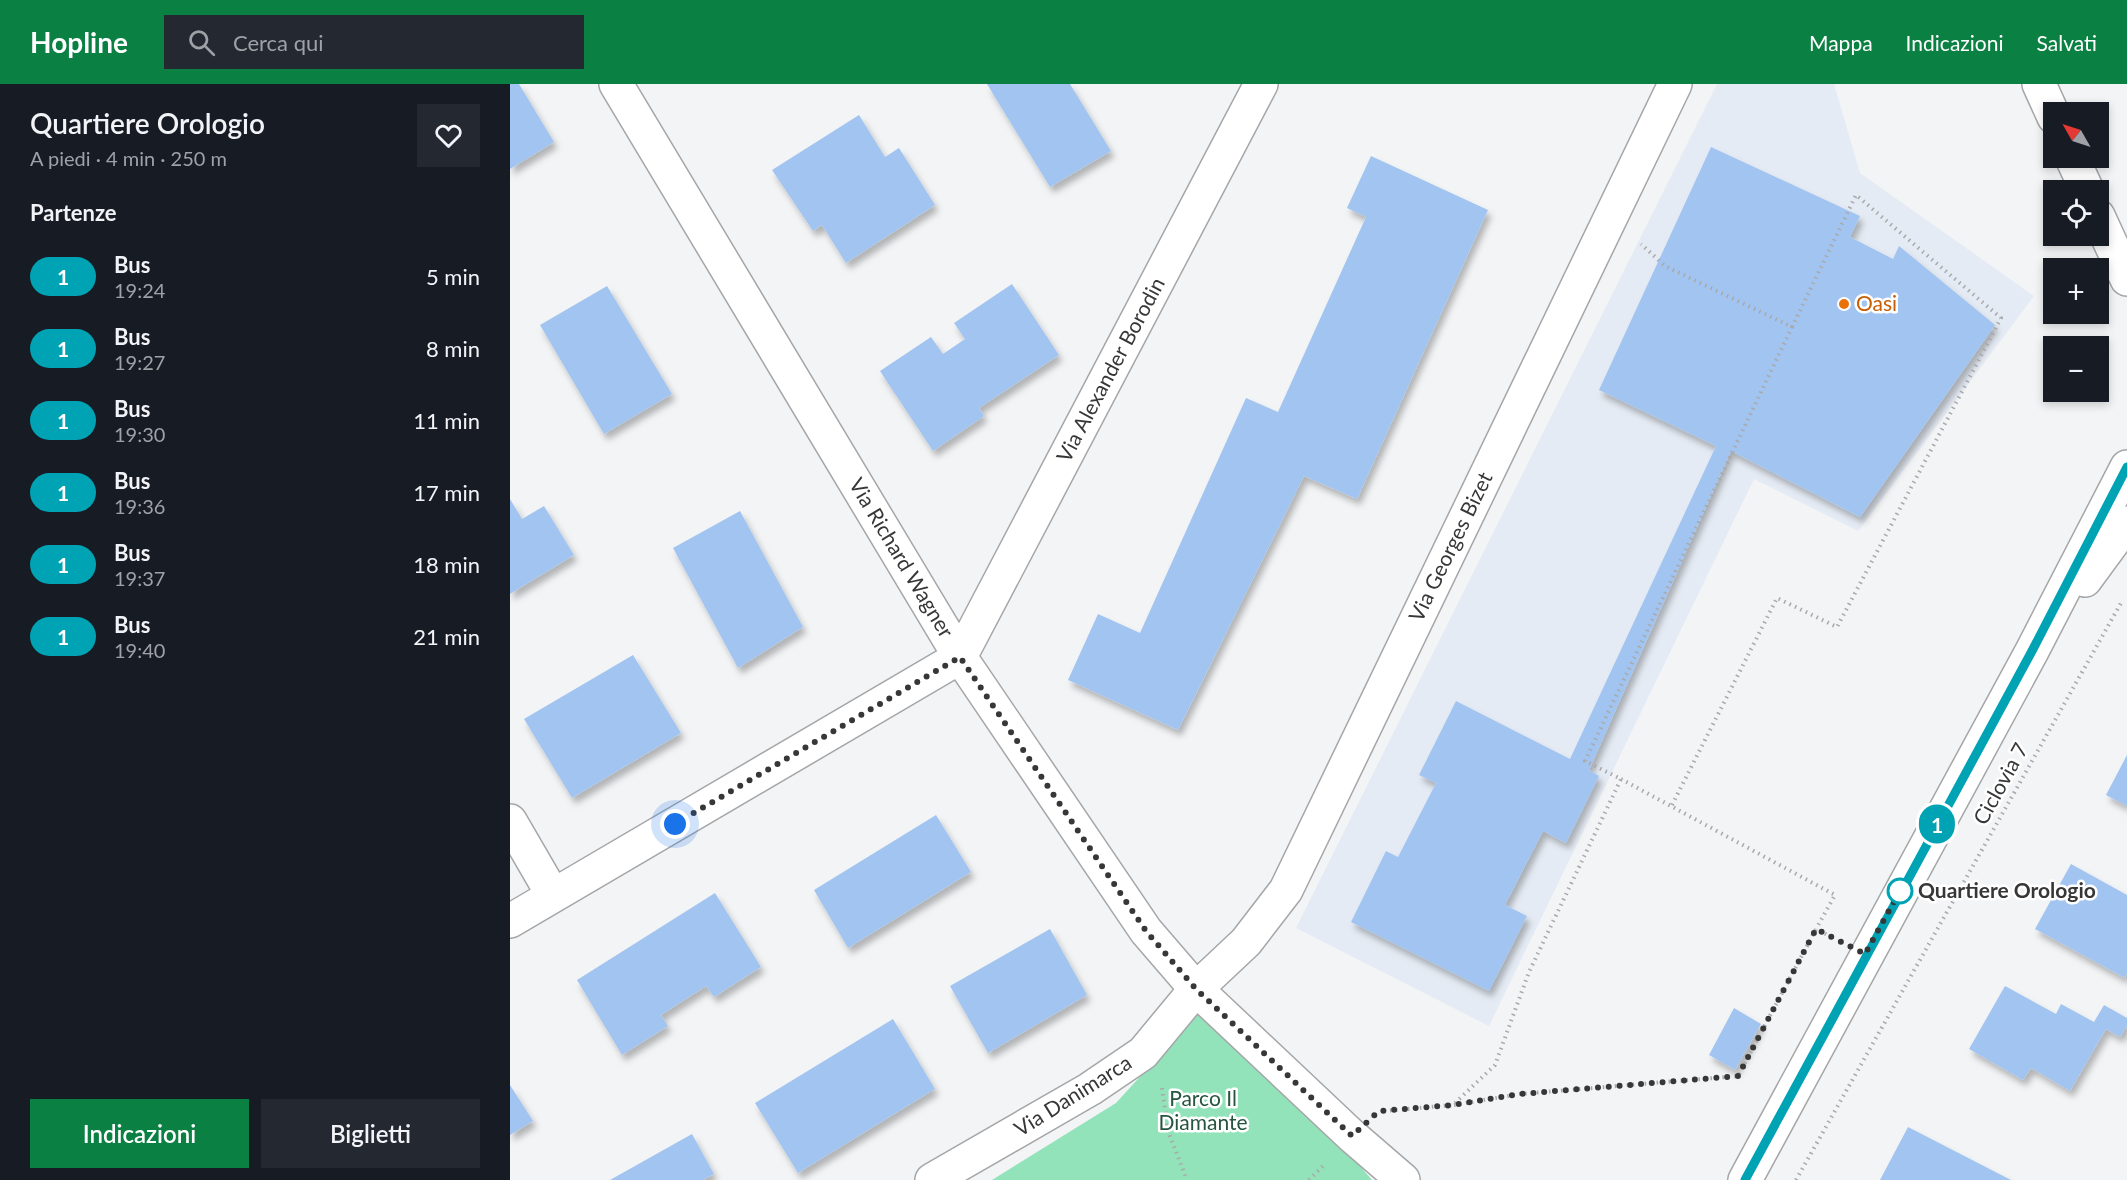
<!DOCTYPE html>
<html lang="it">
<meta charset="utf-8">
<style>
:root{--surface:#171b24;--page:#242831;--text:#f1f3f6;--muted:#9ea1a6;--accent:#0b8043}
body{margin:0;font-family:Lato,sans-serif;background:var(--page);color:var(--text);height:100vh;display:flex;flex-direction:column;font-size:22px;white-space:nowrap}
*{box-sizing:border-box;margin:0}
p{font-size:20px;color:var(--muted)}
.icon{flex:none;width:33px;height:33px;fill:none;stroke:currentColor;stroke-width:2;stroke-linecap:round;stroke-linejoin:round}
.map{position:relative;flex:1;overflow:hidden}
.panel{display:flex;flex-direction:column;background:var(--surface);width:510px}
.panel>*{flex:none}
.badge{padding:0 12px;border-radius:20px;font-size:21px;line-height:39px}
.needle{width:39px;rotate:309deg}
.controls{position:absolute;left:1533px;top:18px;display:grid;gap:12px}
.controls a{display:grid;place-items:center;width:66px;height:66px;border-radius:0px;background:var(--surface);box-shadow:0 3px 9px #0003;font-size:30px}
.you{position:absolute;width:30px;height:30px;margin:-15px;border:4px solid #fff;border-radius:50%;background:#1a73e8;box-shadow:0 0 0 9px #1a73e833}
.map>.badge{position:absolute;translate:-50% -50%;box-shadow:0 0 0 3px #fff}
h2{padding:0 30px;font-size:22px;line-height:54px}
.round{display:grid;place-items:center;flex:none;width:63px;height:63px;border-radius:0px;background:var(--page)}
.headline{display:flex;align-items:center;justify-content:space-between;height:102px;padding:0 30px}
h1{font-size:28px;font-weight:600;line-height:45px}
.button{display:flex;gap:12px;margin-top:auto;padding:12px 30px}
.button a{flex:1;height:69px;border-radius:0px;background:var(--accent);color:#fff;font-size:24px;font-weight:600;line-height:69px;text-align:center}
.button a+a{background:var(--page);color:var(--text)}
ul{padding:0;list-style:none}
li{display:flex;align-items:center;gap:18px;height:72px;padding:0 30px}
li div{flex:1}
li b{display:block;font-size:22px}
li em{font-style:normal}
li .badge{min-width:66px;font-weight:700;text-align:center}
header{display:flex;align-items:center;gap:36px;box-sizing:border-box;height:84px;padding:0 30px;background:var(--accent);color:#fff}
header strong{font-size:28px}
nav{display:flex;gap:33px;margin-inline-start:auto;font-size:21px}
.search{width:420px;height:54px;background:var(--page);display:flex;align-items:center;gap:15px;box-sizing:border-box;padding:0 21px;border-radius:0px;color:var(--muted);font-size:22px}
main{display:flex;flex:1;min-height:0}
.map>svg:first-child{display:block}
.built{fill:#e5ebf4}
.green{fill:#92e3ba}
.building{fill:#a2c4f1;filter:url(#shadow)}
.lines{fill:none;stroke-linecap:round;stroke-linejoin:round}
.minor-casing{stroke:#a5a6a8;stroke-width:36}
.primary-casing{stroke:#a5a6a8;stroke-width:36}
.path{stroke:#a9a9ab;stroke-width:4;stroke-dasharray:1.5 4.5;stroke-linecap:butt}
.minor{stroke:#fff;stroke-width:33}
.primary{stroke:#fff;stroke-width:33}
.line-casing{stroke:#fff;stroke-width:14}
.line{stroke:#00a3b4;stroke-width:9}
.walk{stroke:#373738;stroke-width:6;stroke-dasharray:0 10.8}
.food-dot{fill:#e8710a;stroke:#fff;stroke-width:2}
.stop-dot{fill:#fff;stroke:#00a3b4;stroke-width:3}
.labels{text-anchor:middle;stroke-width:5;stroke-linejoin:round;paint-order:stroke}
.food-label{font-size:21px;fill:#c56008;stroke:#fff;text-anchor:start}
.street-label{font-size:21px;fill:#373738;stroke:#fff}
.stop-label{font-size:21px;font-weight:bold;fill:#373738;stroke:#fff;text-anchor:start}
.park-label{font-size:21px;fill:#27543f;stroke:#fff}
</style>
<header>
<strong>Hopline</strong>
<div class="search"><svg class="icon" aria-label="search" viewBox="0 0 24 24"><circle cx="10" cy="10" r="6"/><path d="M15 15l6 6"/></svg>Cerca qui</div>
<nav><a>Mappa</a><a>Indicazioni</a><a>Salvati</a></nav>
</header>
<main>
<section class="panel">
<div class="headline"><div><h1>Quartiere Orologio</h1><p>A piedi · 4 min · 250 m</p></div><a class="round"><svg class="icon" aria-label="heart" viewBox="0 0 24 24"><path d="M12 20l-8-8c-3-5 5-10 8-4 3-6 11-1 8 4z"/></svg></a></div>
<h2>Partenze</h2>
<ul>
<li><span class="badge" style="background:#00a3b4;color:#fff">1</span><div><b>Bus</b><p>19:24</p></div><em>5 min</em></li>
<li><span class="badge" style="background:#00a3b4;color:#fff">1</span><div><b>Bus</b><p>19:27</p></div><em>8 min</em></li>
<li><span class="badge" style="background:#00a3b4;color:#fff">1</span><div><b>Bus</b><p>19:30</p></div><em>11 min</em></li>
<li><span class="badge" style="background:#00a3b4;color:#fff">1</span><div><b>Bus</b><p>19:36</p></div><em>17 min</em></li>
<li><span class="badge" style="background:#00a3b4;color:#fff">1</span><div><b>Bus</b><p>19:37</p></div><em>18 min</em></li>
<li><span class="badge" style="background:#00a3b4;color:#fff">1</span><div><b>Bus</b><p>19:40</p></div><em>21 min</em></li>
</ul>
<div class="button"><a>Indicazioni</a><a>Biglietti</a></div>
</section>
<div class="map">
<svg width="1617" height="1096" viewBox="0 0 1617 1096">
<defs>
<filter id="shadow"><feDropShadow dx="3.5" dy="6" stdDeviation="3" flood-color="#0004"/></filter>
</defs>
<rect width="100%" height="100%" fill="#f3f4f6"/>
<path class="built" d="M1207,0H1324L1350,89L1524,212L1348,447L1244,395L979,942L786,844Z"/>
<path class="green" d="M689,928L824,1052L862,1096H482L606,1019Z"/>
<path class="building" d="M0,0H9L44,58L0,85Z
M477,0H560L601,67L540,103Z
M349,31L375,73L389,64L425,121L336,179L312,141L303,147L262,86Z
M1201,63L1350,132L1340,153L1383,175L1389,162L1485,241L1350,433L1221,367L1079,686L1089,692L1056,759L1033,747L995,821L1017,832L979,907L841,838L876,767L888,773L926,699L909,691L946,617L1060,675L1206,362L1089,306Z
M861,72L978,126L847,415L794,392L668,646L558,596L588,530L630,549L736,314L768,328L856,133L837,124Z
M502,200L549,271L469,324L474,332L423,367L370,287L421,253L433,270L455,255L444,239Z
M97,202L162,310L94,350L30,241Z
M0,415L12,435L34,422L64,471L0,510Z
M230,427L293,543L228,584L163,464Z
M123,571L171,649L62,714L14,635Z
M1617,671V722L1596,711Z
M426,731L461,788L338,864L304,806Z
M1561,780L1617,811V889L1615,894L1525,845Z
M205,809L251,883L204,913L196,902L151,931L158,942L112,971L67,896Z
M540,845L577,911L478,969L440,902Z
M1495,902L1546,930L1551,920L1584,938L1594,921L1617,934V942L1610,953L1596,945L1560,1007L1521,984L1513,996L1459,965Z
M1224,924L1251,940L1225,986L1199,971Z
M383,935L425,1005L288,1089L245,1019Z
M0,1001L23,1037L0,1051Z
M1398,1043L1501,1096H1370Z
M182,1050L204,1090L193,1096H100Z"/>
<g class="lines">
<defs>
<path id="minor" d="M106,0L450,573L636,847L686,905L842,1052L893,1096
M1529,0L1544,33
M1562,74L1577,106
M1588,132L1617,195
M0,737L43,811
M0,837L450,573L751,0
M422,1096L580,1005L633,969L686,905L736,858L776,806L1165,0"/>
<path id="primary" d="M1575,496L1617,439
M1235,1096L1522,567L1617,383"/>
</defs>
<use href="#minor" class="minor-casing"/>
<use href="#primary" class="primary-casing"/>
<path class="path" d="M1111,695L1325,811L1306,845
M1162,721L1267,514L1327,543L1491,234L1346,111L1282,243
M652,1004L658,1047L677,1096
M944,1021L1010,1010L1228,992L1306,845L1322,853
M874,1027L943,1021L985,981L1019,888L1111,695L1075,677L1282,243L1155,182L1131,160
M799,1096L816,1079
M1286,1096L1611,519"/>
<use href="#minor" class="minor"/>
<use href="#primary" class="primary"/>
</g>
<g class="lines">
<defs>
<path id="line" d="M1235,1096L1522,567L1617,383"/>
</defs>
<use href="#line" class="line-casing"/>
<use href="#line" class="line"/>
<path class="walk" d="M165,740L450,573L636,847L686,905L842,1052L869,1027L943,1021L1010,1010L1228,992L1306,845L1355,870L1390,807"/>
</g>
<circle class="food-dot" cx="1334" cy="220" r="6"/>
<circle class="stop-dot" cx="1390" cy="807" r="12"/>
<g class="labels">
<g class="food-label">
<text x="1346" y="227">Oasi</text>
</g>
<g class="street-label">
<text transform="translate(601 286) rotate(-62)" y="7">Via Alexander Borodin</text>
<text transform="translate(941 463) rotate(-64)" y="7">Via Georges Bizet</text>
<text transform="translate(391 474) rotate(59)" y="7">Via Richard Wagner</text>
<text transform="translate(1491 700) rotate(-61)" y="7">Ciclovia 7</text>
<text transform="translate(563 1012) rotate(-32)" y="7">Via Danimarca</text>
</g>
<g class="stop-label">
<text x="1408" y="814">Quartiere Orologio</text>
</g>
<g class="park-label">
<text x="693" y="1022">Parco Il<tspan x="693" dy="24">Diamante</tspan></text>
</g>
</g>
</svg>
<div class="controls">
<a><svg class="needle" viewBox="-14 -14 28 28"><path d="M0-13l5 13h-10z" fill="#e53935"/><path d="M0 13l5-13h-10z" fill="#9ea1a6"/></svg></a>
<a><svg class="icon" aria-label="locate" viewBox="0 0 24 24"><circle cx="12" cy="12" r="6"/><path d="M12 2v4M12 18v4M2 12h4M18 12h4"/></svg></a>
<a>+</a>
<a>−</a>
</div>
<div class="you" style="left:165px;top:740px"></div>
<b class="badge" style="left:1427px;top:740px;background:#00a3b4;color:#fff">1</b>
</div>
</main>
